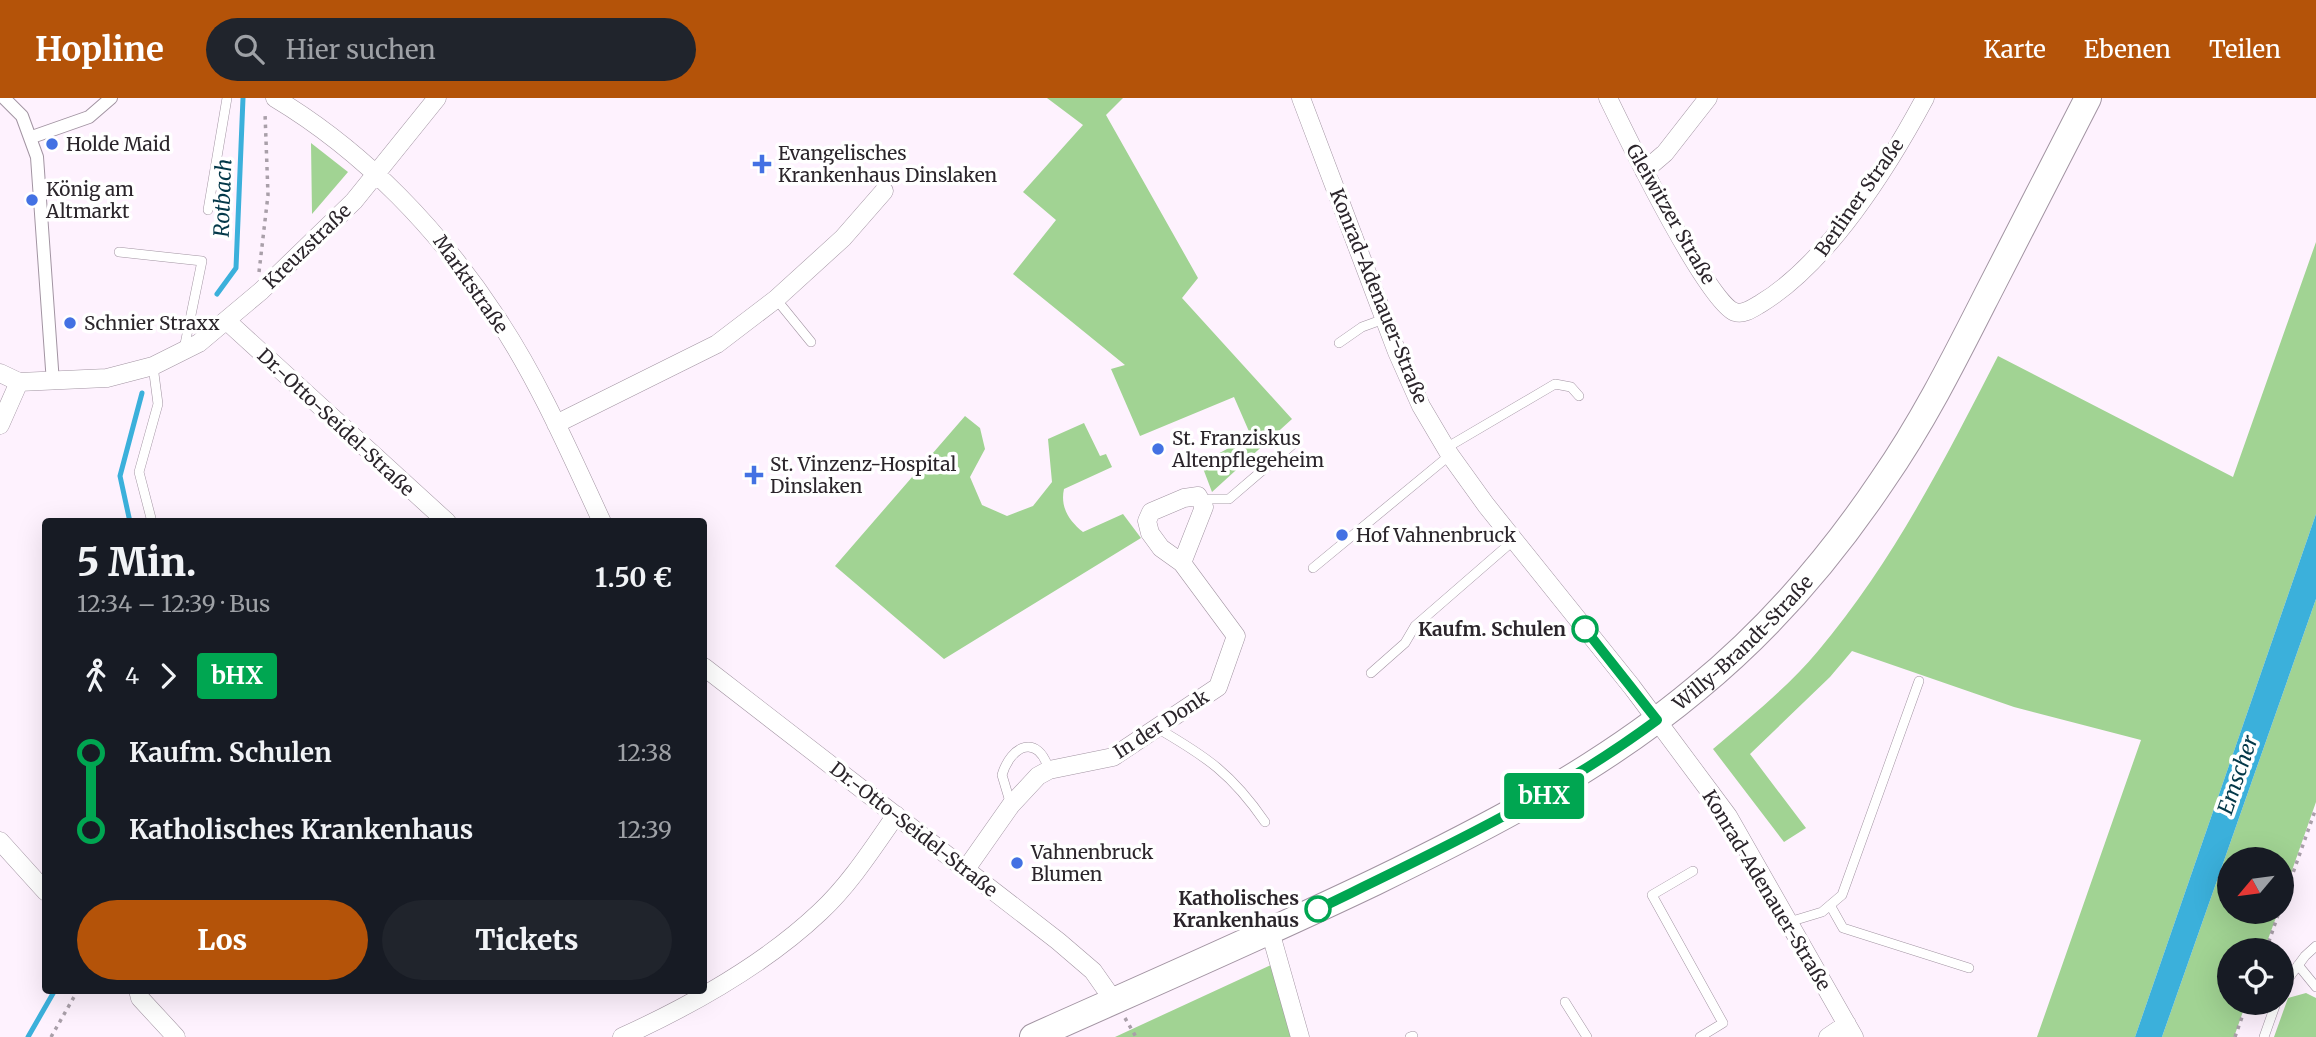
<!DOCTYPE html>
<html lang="de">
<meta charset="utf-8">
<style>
:root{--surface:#171b24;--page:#20242c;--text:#f1f3f6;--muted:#9ea1a6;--accent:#b45309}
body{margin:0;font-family:Merriweather,serif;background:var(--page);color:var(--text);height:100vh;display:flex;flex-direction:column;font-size:26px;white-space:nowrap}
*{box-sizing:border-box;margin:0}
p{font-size:23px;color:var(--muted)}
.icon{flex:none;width:38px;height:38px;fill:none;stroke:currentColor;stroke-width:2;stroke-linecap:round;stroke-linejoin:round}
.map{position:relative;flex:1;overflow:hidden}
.side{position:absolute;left:42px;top:420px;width:665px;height:476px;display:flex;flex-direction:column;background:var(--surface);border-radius:7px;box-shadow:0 7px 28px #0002}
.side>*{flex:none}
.badge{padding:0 14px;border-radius:5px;font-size:24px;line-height:46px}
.needle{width:46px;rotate:241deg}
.controls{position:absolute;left:2217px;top:749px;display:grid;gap:14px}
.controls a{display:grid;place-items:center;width:77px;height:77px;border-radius:50%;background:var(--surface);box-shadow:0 7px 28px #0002;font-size:35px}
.map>.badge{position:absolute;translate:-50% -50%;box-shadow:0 0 0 4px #fff}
.legs{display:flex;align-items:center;gap:10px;height:77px;padding:0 35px;font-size:23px}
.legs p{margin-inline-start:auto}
.headline{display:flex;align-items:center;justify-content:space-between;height:119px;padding:0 35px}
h1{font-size:38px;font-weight:800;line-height:52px}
.primary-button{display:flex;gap:14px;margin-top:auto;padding:14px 35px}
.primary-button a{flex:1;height:80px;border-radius:42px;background:var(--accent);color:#fff;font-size:28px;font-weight:800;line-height:80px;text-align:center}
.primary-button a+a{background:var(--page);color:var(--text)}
ul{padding:0 35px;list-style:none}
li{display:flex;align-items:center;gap:24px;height:77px;font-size:26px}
li i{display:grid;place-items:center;width:10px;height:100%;margin:0 9px;background:currentColor}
li i::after{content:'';width:18px;height:18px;margin:-9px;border:5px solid;border-radius:50%;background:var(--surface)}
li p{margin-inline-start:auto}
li:first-child i{background:linear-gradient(#0000 50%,currentColor 0)}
li:last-child i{background:linear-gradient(currentColor 50%,#0000 0)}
header{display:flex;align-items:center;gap:42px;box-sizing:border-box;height:98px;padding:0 35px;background:var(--accent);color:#fff}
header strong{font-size:33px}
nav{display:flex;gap:38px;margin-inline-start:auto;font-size:24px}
.search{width:490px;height:63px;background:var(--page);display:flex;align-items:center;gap:18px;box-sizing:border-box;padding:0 24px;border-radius:38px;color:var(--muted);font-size:26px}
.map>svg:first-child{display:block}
.green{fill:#a1d393}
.water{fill:#3bb0db}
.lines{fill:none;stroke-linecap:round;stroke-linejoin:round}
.stream{stroke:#3bb0db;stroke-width:5}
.service-casing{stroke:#a294a2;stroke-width:10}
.pedestrian-casing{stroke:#a294a2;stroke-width:14}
.minor-casing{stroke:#a294a2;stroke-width:19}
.primary-casing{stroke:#a294a2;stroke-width:28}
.path{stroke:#a99fa9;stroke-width:3.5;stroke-dasharray:3.5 5;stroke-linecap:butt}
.service{stroke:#fff;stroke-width:9}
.pedestrian{stroke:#fff;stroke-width:12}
.minor{stroke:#fff;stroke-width:18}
.primary{stroke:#fff;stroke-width:26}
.line-1-casing{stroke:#fff;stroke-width:16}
.line-1{stroke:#00a651;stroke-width:10}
.poi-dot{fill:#4371e3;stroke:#fff;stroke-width:2.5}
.stop-1-dot{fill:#fff;stroke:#00a651;stroke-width:3.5}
.labels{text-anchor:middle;stroke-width:7;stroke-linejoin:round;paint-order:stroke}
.poi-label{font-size:19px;fill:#2b252b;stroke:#fff;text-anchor:start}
.street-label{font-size:19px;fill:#2b252b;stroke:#fff}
.stop-label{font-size:19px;font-weight:bold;fill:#2b252b;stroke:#fff;text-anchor:end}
.water-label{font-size:21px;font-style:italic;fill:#033849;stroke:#fff}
</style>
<header>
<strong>Hopline</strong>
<div class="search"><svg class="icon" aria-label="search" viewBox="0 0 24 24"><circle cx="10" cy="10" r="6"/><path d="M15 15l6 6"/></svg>Hier suchen</div>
<nav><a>Karte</a><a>Ebenen</a><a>Teilen</a></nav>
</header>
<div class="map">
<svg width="2316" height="939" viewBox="0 0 2316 939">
<rect width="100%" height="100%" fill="#fef2fe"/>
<path class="green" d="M1047,0H1123L1106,17L1198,180L1182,200L1292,321L1212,394L1201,365L1251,338L1234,299L1140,338L1111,271L1125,267L1013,176L1056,122L1023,94L1083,27Z
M311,45L348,74L312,116Z
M2316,144V416L2135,939H2037L2141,642L2014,609L1852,553L1830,579L1750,656L1806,730L1784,744L1713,651C1749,620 1787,590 1818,553C1893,464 1945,361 1998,258L2233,379Z
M965,318L980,330L985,351L970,379L982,407L1007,418L1033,408L1052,384L1048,341L1084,325L1100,358L1106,356L1112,369L1064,391C1060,409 1069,423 1083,434L1123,416L1141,440L944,561L835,468Z
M2316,501V704L2282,801V761H2230V814H2278L2264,852H2230V905H2246L2234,939H2162Z
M1275,865L1295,939H1115Z
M2306,895L2316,900V939H2274L2288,900Z"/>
<path class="water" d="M2316,416V501L2162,939H2135Z"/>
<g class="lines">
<path class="stream" d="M217,196L236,170L243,0
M130,424L120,378L142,295
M28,939L55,892"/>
<defs>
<path id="service" d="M208,112L227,0
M119,154L202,163L184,251
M776,201L811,244
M1339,245L1362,229L1384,221
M1446,350L1555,286L1571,289L1579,298
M1202,405L1209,401H1229L1292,347
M152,424L139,374L158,306L153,268
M1313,470L1450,357
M1371,575L1405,545L1415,528L1514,442
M1157,630C1207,659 1232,676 1265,724
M1011,707L1002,677C1011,647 1038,635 1049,672
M1693,773L1652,797L1723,925L1700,939
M1830,807L1843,830L1969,870
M1789,824L1822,814L1842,797L1919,583
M2298,867L2316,889
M2282,889L2305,858L2316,848
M1565,904L1587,939
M1410,939L1413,938
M2264,939L2276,905"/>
<path id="pedestrian" d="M4,0L22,18L37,59L53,285
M32,39L89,19L111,0"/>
<path id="minor" d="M275,0C365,54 440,133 497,220C539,283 570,355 602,424
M1301,0L1397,254L1421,308L1450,357L1486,407L1632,589L1728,718L1854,939
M1608,0C1624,33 1708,207 1735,214C1744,217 1753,210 1760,206C1828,165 1888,69 1925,0
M1644,73L1665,55L1708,0
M228,224L447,424
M0,275L19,284L107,280L153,268L199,245L261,193L354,103L437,0
M556,326L717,246L776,201L843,140L884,93
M0,327L19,284
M704,569L1058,843L1093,873L1114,903
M0,743L46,794
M966,771L1011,707L1038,678L1049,672L1113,659L1218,589L1236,538L1182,465L1161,450L1150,435L1147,423L1151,414L1184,400L1198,398L1204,409L1182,465
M1270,833L1300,939
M138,892L140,900L176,939
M622,939C692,907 764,867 820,814C850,786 873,750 896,717
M1828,939L1847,926"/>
<g id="primary">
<path id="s1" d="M1033,939C1147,888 1262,838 1375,784C1488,729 1599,672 1696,591C1768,532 1831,459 1882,383C1923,324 1955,260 1987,197C2021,131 2054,66 2088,0"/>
</g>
</defs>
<use href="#service" class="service-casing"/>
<use href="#pedestrian" class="pedestrian-casing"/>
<use href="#minor" class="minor-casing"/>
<use href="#primary" class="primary-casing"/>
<path class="path" d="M259,174L268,97L265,15
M2282,806L2316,710
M2266,852L2279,814
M1125,920L1136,939
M51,939L78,892
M2235,939L2247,905"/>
<use href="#service" class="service"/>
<use href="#pedestrian" class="pedestrian"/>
<use href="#minor" class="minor"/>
<use href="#primary" class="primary"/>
</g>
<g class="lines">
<defs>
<path id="line-1" d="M1318,811C1435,754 1552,700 1657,622L1585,531"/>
</defs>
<use href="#line-1" class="line-1-casing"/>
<use href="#line-1" class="line-1"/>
</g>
<g class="poi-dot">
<circle cx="52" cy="46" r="7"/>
<path d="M758.5 55.5h7v7h7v7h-7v7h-7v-7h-7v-7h7z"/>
<circle cx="32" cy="102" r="7"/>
<circle cx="70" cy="225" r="7"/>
<circle cx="1158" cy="351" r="7"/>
<path d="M750.5 366.5h7v7h7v7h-7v7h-7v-7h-7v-7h7z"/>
<circle cx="1342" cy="437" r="7"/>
<circle cx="1017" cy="765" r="7"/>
</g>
<g class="stop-1-dot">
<circle cx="1585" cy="531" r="12"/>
<circle cx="1318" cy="811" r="12"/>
</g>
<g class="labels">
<g class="poi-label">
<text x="66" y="53">Holde Maid</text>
<text x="778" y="62">Evangelisches<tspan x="778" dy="22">Krankenhaus Dinslaken</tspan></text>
<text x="46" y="98">König am<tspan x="46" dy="22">Altmarkt</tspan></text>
<text x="84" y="232">Schnier Straxx</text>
<text x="1172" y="347">St. Franziskus<tspan x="1172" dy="22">Altenpflegeheim</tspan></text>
<text x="770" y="373">St. Vinzenz-Hospital<tspan x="770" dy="22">Dinslaken</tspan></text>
<text x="1356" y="444">Hof Vahnenbruck</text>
<text x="1031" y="761">Vahnenbruck<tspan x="1031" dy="22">Blumen</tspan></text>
</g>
<g class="street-label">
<text transform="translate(1859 99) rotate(-55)" y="7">Berliner Straße</text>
<text transform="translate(1671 116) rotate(60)" y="7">Gleiwitzer Straße</text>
<text transform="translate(307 148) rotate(-44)" y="7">Kreuzstraße</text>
<text transform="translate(471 186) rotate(55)" y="7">Marktstraße</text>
<text transform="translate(1379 198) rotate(68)" y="7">Konrad-Adenauer-Straße</text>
<text transform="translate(336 324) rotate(43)" y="7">Dr.-Otto-Seidel-Straße</text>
<text dy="7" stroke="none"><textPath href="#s1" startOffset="817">Willy-Brandt-Straße</textPath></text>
<text transform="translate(1161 626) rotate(-33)" y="7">In der Donk</text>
<text transform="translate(914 731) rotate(38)" y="7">Dr.-Otto-Seidel-Straße</text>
<text transform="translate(1767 792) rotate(59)" y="7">Konrad-Adenauer-Straße</text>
</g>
<g class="stop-label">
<text x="1566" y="538">Kaufm. Schulen</text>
<text x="1299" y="807">Katholisches<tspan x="1299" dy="22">Krankenhaus</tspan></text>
</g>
<g class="water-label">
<text transform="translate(223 100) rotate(-88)" y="7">Rotbach</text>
<text transform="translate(2238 677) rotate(-71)" y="7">Emscher</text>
</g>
</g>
</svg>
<div class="controls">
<a><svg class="needle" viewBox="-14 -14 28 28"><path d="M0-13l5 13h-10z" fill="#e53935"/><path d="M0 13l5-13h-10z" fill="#9ea1a6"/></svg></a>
<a><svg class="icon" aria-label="locate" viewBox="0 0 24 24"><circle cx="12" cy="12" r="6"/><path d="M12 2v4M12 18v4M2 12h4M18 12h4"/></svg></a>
</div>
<b class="badge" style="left:1544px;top:698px;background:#00a651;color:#fff">bHX</b>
<section class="side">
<div class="headline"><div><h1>5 Min.</h1><p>12:34 – 12:39 · Bus</p></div><b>1.50 €</b></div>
<div class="legs"><svg class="icon" aria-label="walk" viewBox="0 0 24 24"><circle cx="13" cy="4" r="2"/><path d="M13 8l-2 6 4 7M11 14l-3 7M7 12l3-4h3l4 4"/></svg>4<svg class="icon" aria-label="forward" viewBox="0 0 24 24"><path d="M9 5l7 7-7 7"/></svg><b class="badge" style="background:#00a651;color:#fff">bHX</b></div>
<ul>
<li><i style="color:#00a651"></i><b>Kaufm. Schulen</b><p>12:38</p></li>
<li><i style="color:#00a651"></i><b>Katholisches Krankenhaus</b><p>12:39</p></li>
</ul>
<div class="primary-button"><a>Los</a><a>Tickets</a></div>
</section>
</div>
